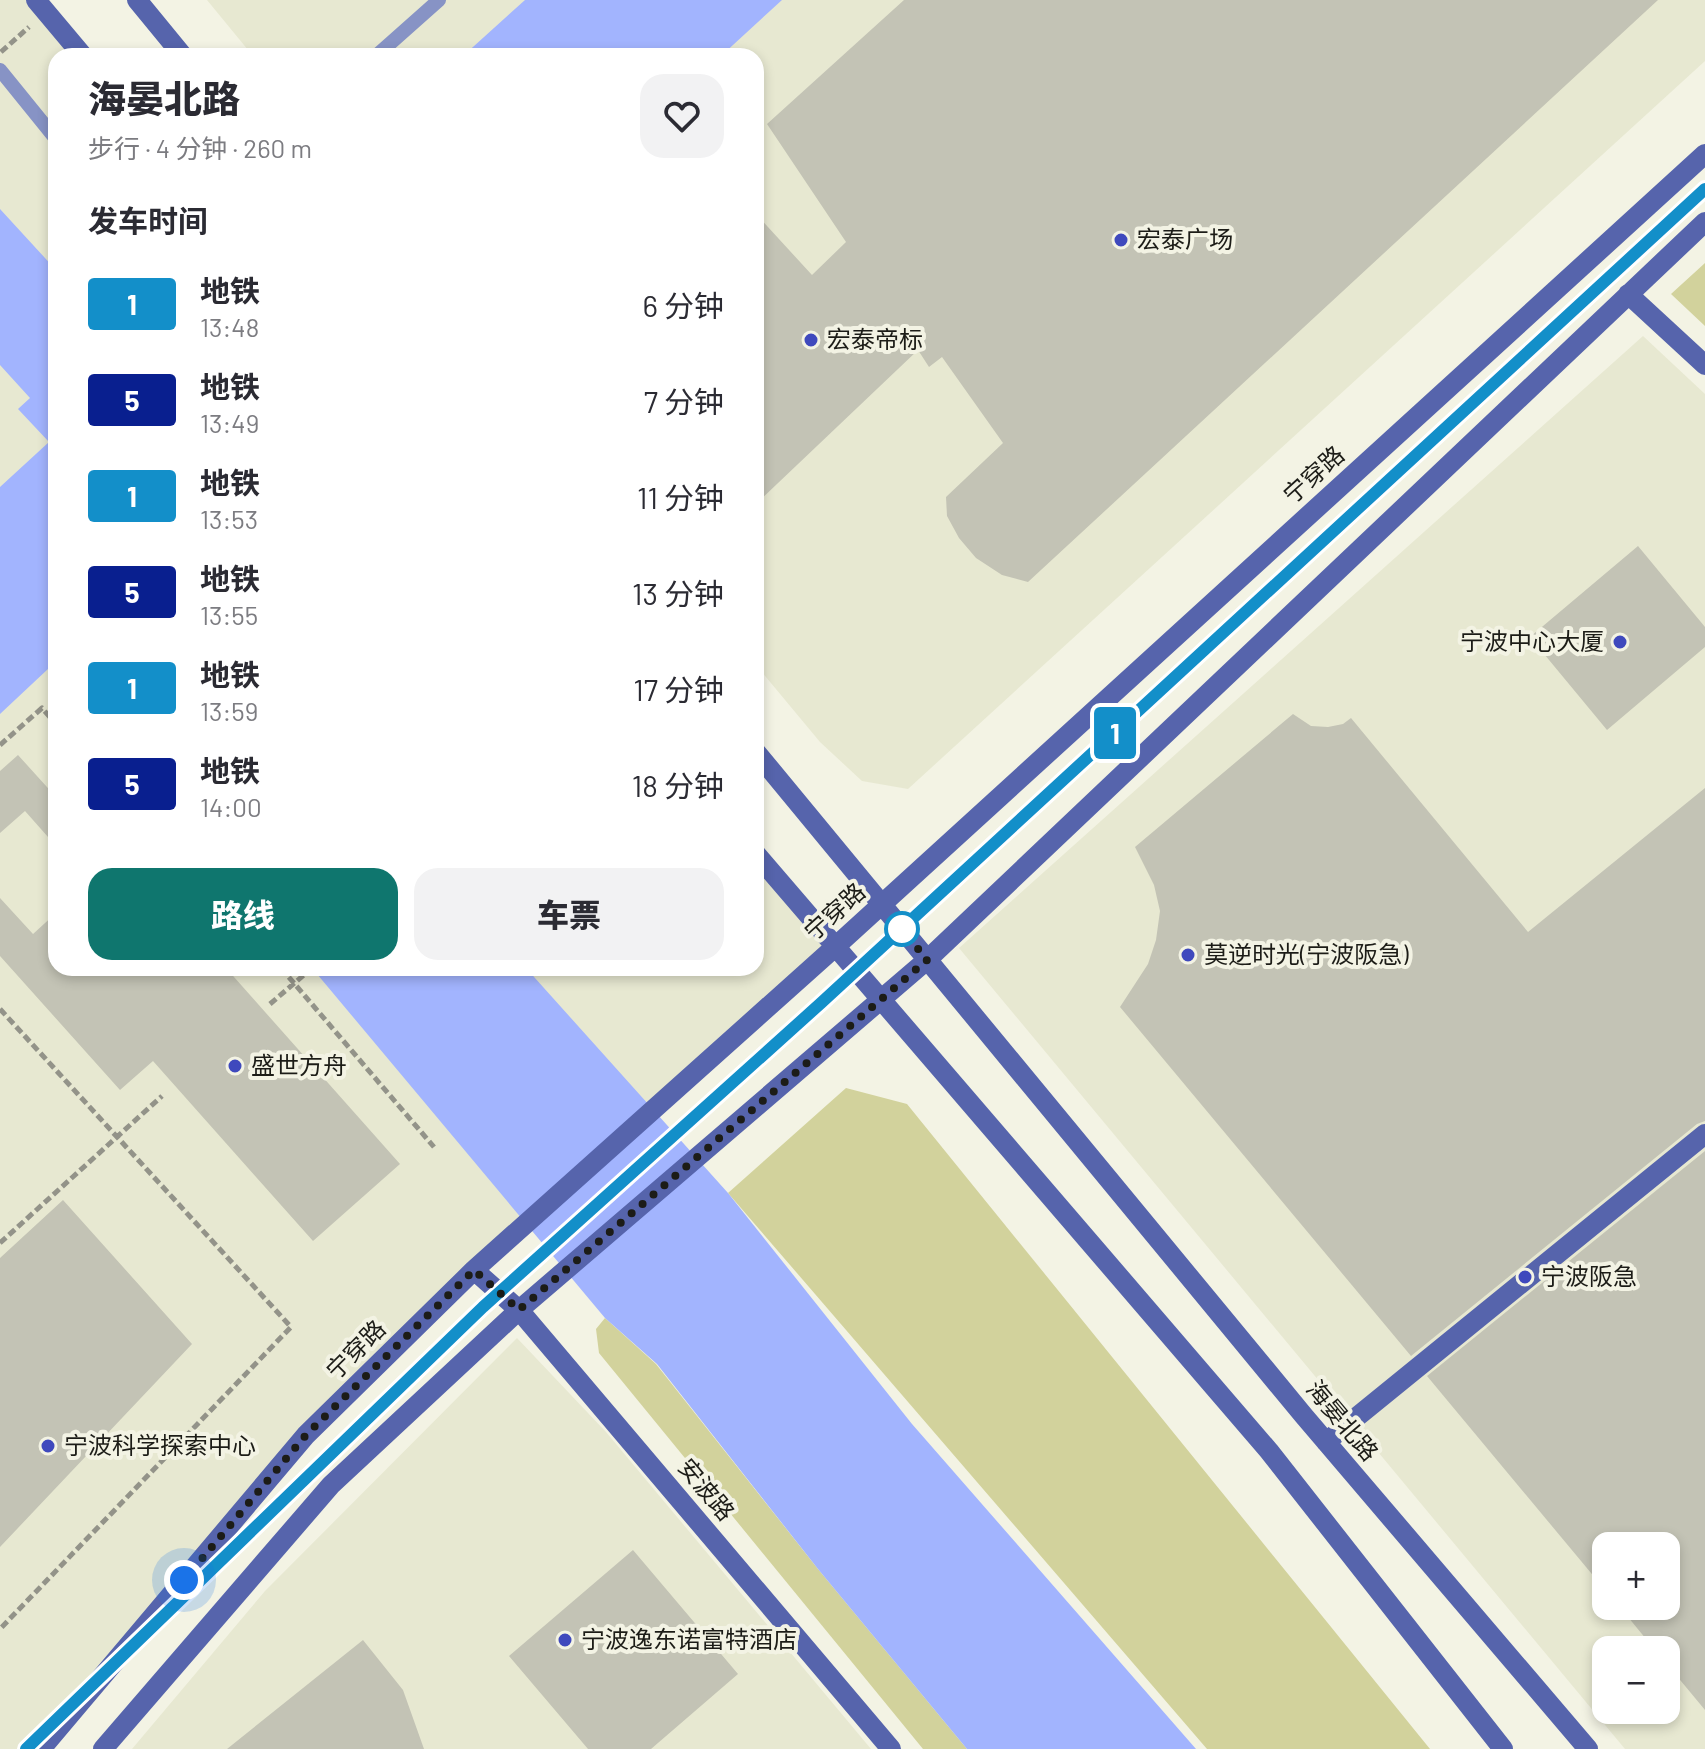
<!DOCTYPE html>
<html lang="zh">
<meta charset="utf-8">
<style>
:root{--surface:#fff;--page:#f2f2f3;--text:#2b2b33;--muted:#7c7c81;--accent:#0f766e}
body{margin:0;font-family:Barlow,"Noto Sans SC",sans-serif;background:var(--page);color:var(--text);height:100vh;display:flex;flex-direction:column;font-size:30px;white-space:nowrap}
*{box-sizing:border-box;margin:0}
p{font-size:26px;color:var(--muted)}
.icon{flex:none;width:44px;height:44px;fill:none;stroke:currentColor;stroke-width:2;stroke-linecap:round;stroke-linejoin:round}
.map{position:relative;flex:1;overflow:hidden}
.panel{position:absolute;left:48px;top:48px;width:716px;height:928px;display:flex;flex-direction:column;background:var(--surface);border-radius:24px;box-shadow:0 4px 12px #0003}
.panel>*{flex:none}
.badge{padding:0 16px;border-radius:6px;font-size:28px;line-height:52px}
.controls{position:absolute;left:1592px;top:1532px;display:grid;gap:16px}
.controls a{display:grid;place-items:center;width:88px;height:88px;border-radius:16px;background:var(--surface);box-shadow:0 4px 12px #0003;font-size:40px}
.you{position:absolute;width:40px;height:40px;margin:-20px;border:6px solid #fff;border-radius:50%;background:#1a73e8;box-shadow:0 0 0 12px #1a73e833}
.map>.badge{position:absolute;translate:-50% -50%;box-shadow:0 0 0 4px #fff}
h2{padding:0 40px;font-size:30px;line-height:72px}
.round{display:grid;place-items:center;flex:none;width:84px;height:84px;border-radius:24px;background:var(--page)}
.head{display:flex;align-items:center;justify-content:space-between;height:136px;padding:0 40px}
h1{font-size:38px;font-weight:800;line-height:60px}
.cta{display:flex;gap:16px;margin-top:auto;padding:16px 40px}
.cta a{flex:1;height:92px;border-radius:24px;background:var(--accent);color:#fff;font-size:32px;font-weight:800;line-height:92px;text-align:center}
.cta a+a{background:var(--page);color:var(--text)}
ul{padding:0;list-style:none}
li{display:flex;align-items:center;gap:24px;height:96px;padding:0 40px}
li div{flex:1}
li b{display:block;font-size:30px}
li em{font-style:normal}
li .badge{min-width:88px;font-weight:700;text-align:center}
.map>svg:first-child{display:block}
.built{fill:#e7e8d1;fill-rule:evenodd}
.green{fill:#d2d29c}
.water{fill:#a2b4fe}
.building{fill:#c3c3b5}
.lines{fill:none;stroke-linecap:round;stroke-linejoin:round}
.path{stroke:#939389;stroke-width:5;stroke-dasharray:8 4;stroke-linecap:butt}
.lane{stroke:#8793c5;stroke-width:14}
.secondary{stroke:#5664ac;stroke-width:20}
.line-casing{stroke:#fff;stroke-width:18}
.line{stroke:#138fc9;stroke-width:12}
.walk{stroke:#1c1c17;stroke-width:8;stroke-dasharray:0 14.4}
.poi-dot{fill:#3f49bd;stroke:#f3f3e4;stroke-width:3}
.stop-dot{fill:#fff;stroke:#138fc9;stroke-width:4}
.labels{text-anchor:middle;stroke-width:8;stroke-linejoin:round;paint-order:stroke}
.poi-label{font-size:24px;fill:#1c1c17;stroke:#f3f3e4;text-anchor:start}
.street-label{font-size:24px;fill:#1c1c17;stroke:#f3f3e4}
</style>
<div class="map">
<svg width="1705" height="1749" viewBox="0 0 1705 1749">
<rect width="100%" height="100%" fill="#f3f3e4"/>
<path class="built" d="M0,0H36L83,56H56V968H756V854L835,947L306,1435L41,1749H0Z
M207,0H1705V61L908,789L862,781L820,742L756,665V56H253Z
M1643,336L1705,394V1749H1625L959,948ZM1606,1546H1666V1606H1606ZM1606,1650H1666V1710H1606Z
M517,1338L606,1432L871,1749H132L265,1591Z"/>
<path class="green" d="M1705,263V326L1671,294Z
M846,1088L907,1104L1430,1749H1207L728,1193Z
M605,1318L656,1364L818,1569L967,1749H923L599,1353L596,1329Z"/>
<path class="water" d="M525,0H782L721,56H463Z
M0,209L56,270V677L48,669L0,714V487L49,442L18,409L30,398L0,365Z
M312,968H526L728,1193L912,1424L1196,1749H967L818,1569L657,1364L605,1318Z"/>
<path class="building" d="M904,0H1658L1028,582L1002,575L976,558L959,538L947,516L946,497L1003,443L942,357L929,367L918,350L756,504V214L812,275L846,242L767,124Z
M1638,546L1705,627V647L1607,730L1530,637Z
M1293,714L1311,726L1328,727L1343,724L1351,718L1528,932L1705,788V1121L1697,1124L1411,1356L1120,1007L1148,964L1156,940L1160,911L1154,885L1135,847Z
M18,755L56,797V846L25,811L0,833V771Z
M0,898L33,934L56,913V968H226L400,1164L313,1241L153,1061L120,1090L0,956Z
M1705,1151V1710L1666,1663V1650H1655L1619,1606H1666V1546H1606V1591L1427,1376Z
M63,1200L192,1344L0,1547V1258Z
M633,1550L738,1674L651,1749H588L509,1656Z
M363,1640L403,1690L424,1749H227Z"/>
<g class="lines">
<path class="path" d="M1,52L29,27
M0,745L42,708L56,724
M281,968L434,1147
M270,1004L312,968
M0,1009L291,1327L0,1629
M0,1243L162,1096"/>
<path class="lane" d="M376,56L439,0
M0,70L56,139"/>
<path class="secondary" d="M36,0L83,56
M137,0L183,56
M1628,294L1705,365
M756,752L1304,1416L1588,1749
M756,854L1269,1451L1503,1749
M474,1270L519,1310L891,1749
M1326,1442L1705,1134
M41,1749L306,1435L474,1270L835,947L1705,154
M103,1749L331,1485L519,1310L927,960L1705,222"/>
</g>
<g class="lines">
<defs>
<path id="line" d="M26,1749L483,1307L821,1003L1705,189"/>
</defs>
<use href="#line" class="line-casing"/>
<use href="#line" class="line"/>
<path class="walk" d="M184,1580L306,1435L474,1270L519,1310L927,960L897,923L902,929"/>
</g>
<g class="poi-dot">
<circle cx="1121" cy="240" r="8"/>
<circle cx="811" cy="340" r="8"/>
<circle cx="1620" cy="642" r="8"/>
<circle cx="1188" cy="955" r="8"/>
<circle cx="235" cy="1066" r="8"/>
<circle cx="1525" cy="1277" r="8"/>
<circle cx="48" cy="1446" r="8"/>
<circle cx="565" cy="1640" r="8"/>
</g>
<circle class="stop-dot" cx="902" cy="929" r="16"/>
<g class="labels">
<g class="poi-label">
<text x="1137" y="248">宏泰广场</text>
<text x="827" y="348">宏泰帝标</text>
<text x="1604" y="650" text-anchor="end">宁波中心大厦</text>
<text x="1204" y="963">莫逆时光(宁波阪急)</text>
<text x="251" y="1074">盛世方舟</text>
<text x="1541" y="1285">宁波阪急</text>
<text x="64" y="1454">宁波科学探索中心</text>
<text x="581" y="1648">宁波逸东诺富特酒店</text>
</g>
<g class="street-label">
<text transform="translate(1314 475) rotate(-42)" y="8">宁穿路</text>
<text transform="translate(835 912) rotate(-42)" y="8">宁穿路</text>
<text transform="translate(356 1350) rotate(-45)" y="8">宁穿路</text>
<text transform="translate(1342 1421) rotate(50)" y="8">海晏北路</text>
<text transform="translate(706 1490) rotate(50)" y="8">安波路</text>
</g>
</g>
</svg>
<div class="controls">
<a>+</a>
<a>−</a>
</div>
<div class="you" style="left:184px;top:1580px"></div>
<b class="badge" style="left:1115px;top:733px;background:#138fc9;color:#fff">1</b>
<section class="panel">
<div class="head"><div><h1>海晏北路</h1><p>步行 · 4 分钟 · 260 m</p></div><a class="round"><svg class="icon" aria-label="heart" viewBox="0 0 24 24"><path d="M12 20l-8-8c-3-5 5-10 8-4 3-6 11-1 8 4z"/></svg></a></div>
<h2>发车时间</h2>
<ul>
<li><span class="badge" style="background:#138fc9;color:#fff">1</span><div><b>地铁</b><p>13:48</p></div><em>6 分钟</em></li>
<li><span class="badge" style="background:#091f8f;color:#fff">5</span><div><b>地铁</b><p>13:49</p></div><em>7 分钟</em></li>
<li><span class="badge" style="background:#138fc9;color:#fff">1</span><div><b>地铁</b><p>13:53</p></div><em>11 分钟</em></li>
<li><span class="badge" style="background:#091f8f;color:#fff">5</span><div><b>地铁</b><p>13:55</p></div><em>13 分钟</em></li>
<li><span class="badge" style="background:#138fc9;color:#fff">1</span><div><b>地铁</b><p>13:59</p></div><em>17 分钟</em></li>
<li><span class="badge" style="background:#091f8f;color:#fff">5</span><div><b>地铁</b><p>14:00</p></div><em>18 分钟</em></li>
</ul>
<div class="cta"><a>路线</a><a>车票</a></div>
</section>
</div>
